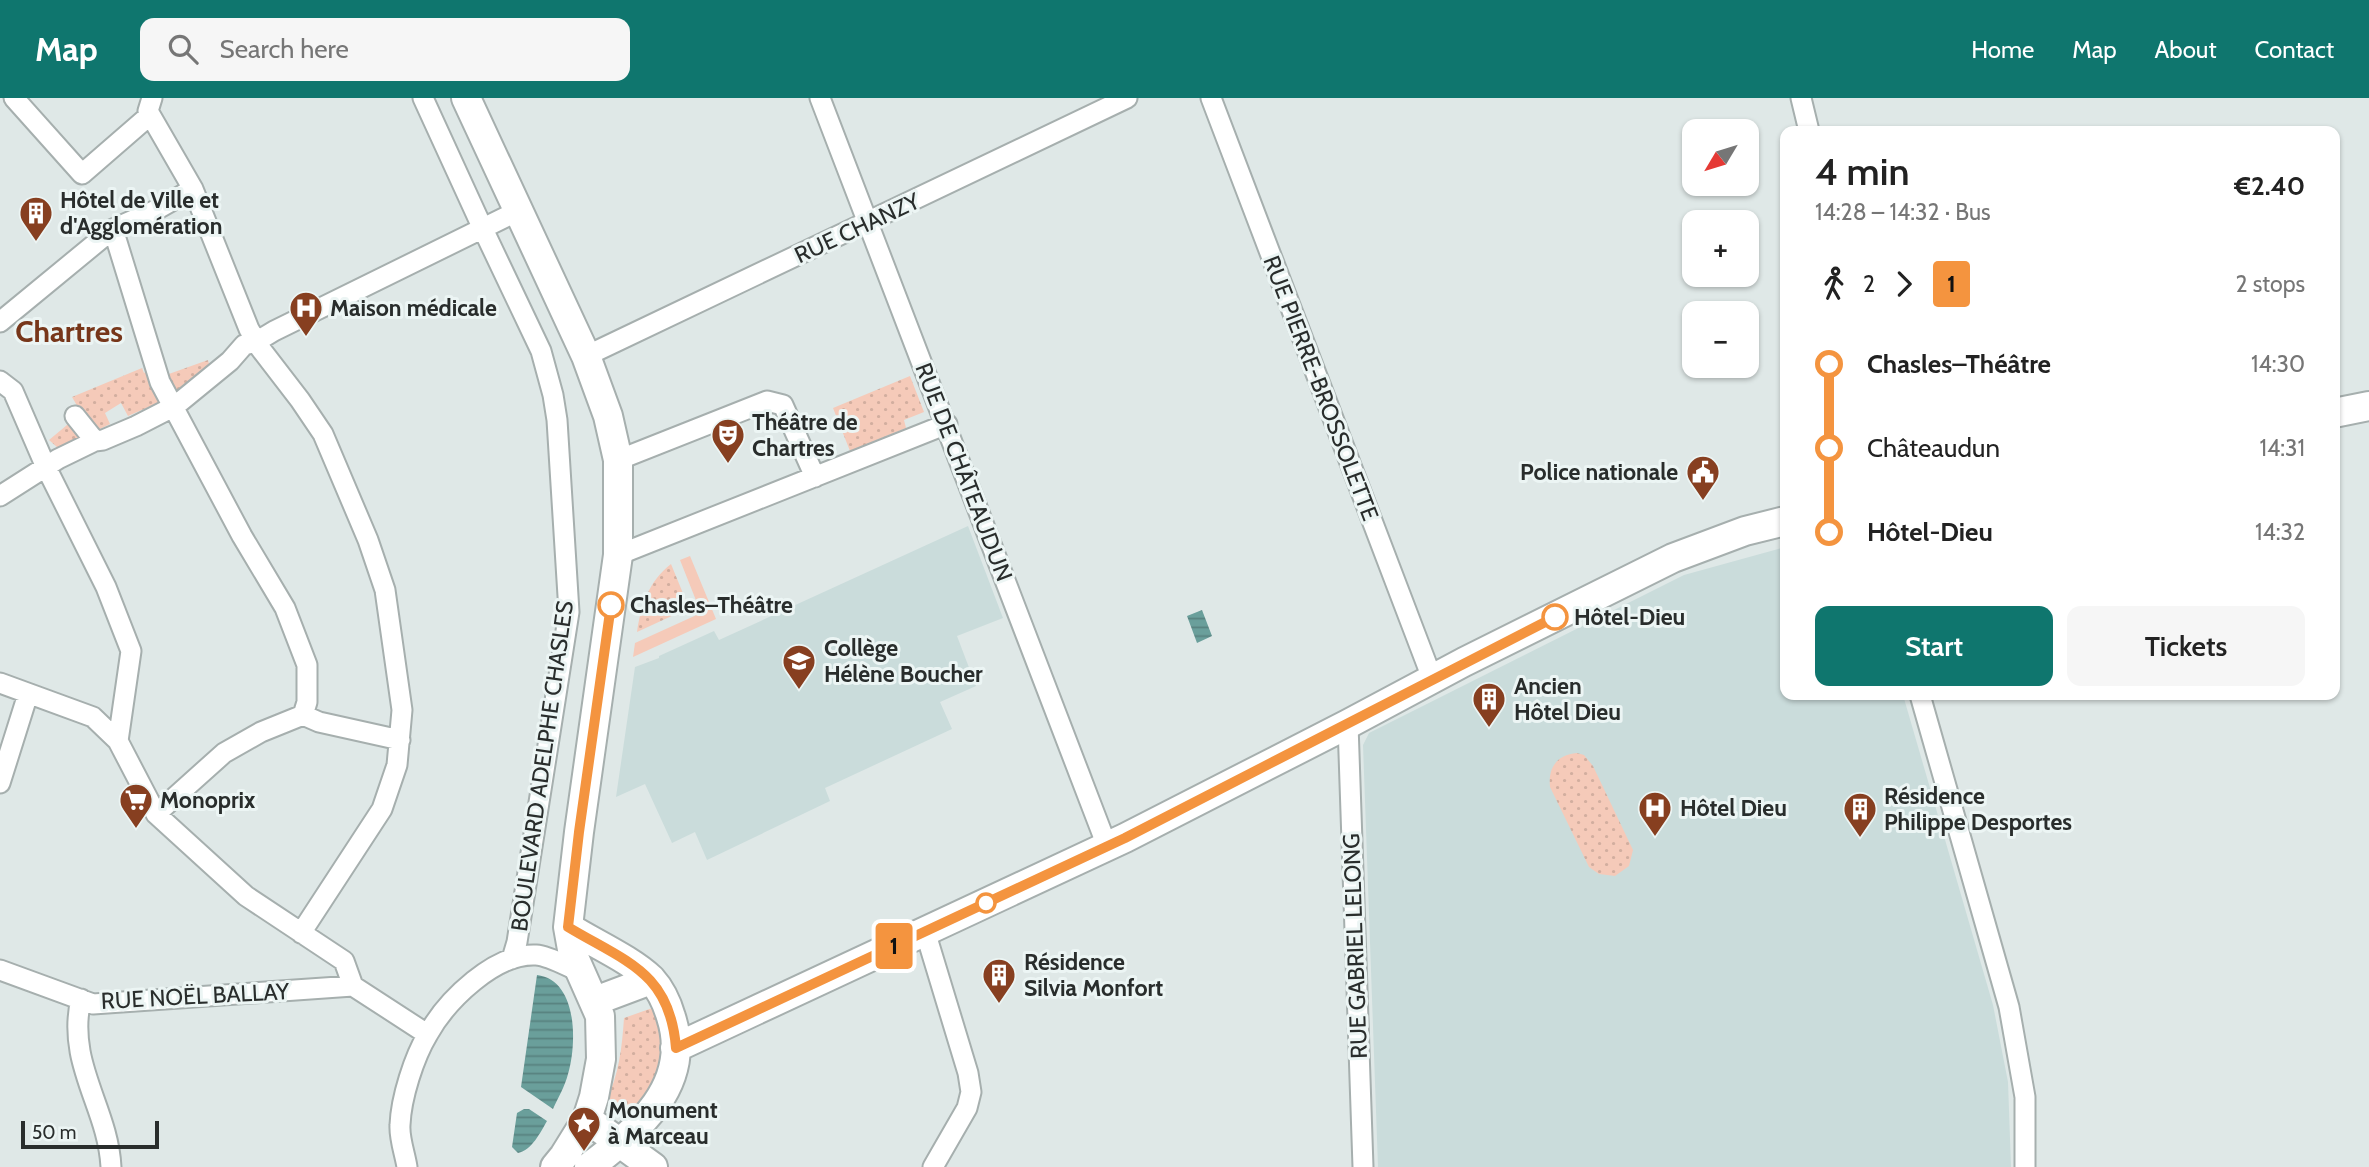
<!DOCTYPE html>
<meta charset="utf-8">
<style>
:root{--surface:#fff;--page:#f6f6f6;--text:#222;--muted:#767676;--accent:#0f766e}
body{margin:0;font-family:Cabin,sans-serif;background:var(--page);color:var(--text);height:100vh;display:flex;flex-direction:column;font-size:26px;white-space:nowrap}
*{box-sizing:border-box;margin:0}
p{font-size:23px;color:var(--muted)}
.icon{flex:none;width:38px;height:38px;fill:none;stroke:currentColor;stroke-width:2;stroke-linecap:round;stroke-linejoin:round}
.map{position:relative;flex:1;overflow:hidden}
.panel{position:absolute;left:1780px;top:28px;width:560px;height:574px;display:flex;flex-direction:column;background:var(--surface);border-radius:14px;box-shadow:0 2px 5px #0004}
.panel>*{flex:none}
.badge{padding:0 14px;border-radius:5px;font-size:24px;line-height:46px}
.needle{width:46px;rotate:232deg}
.buttons{position:absolute;left:1682px;top:21px;display:grid;gap:14px}
.buttons a{display:grid;place-items:center;width:77px;height:77px;border-radius:14px;background:var(--surface);box-shadow:0 2px 5px #0004;font-size:35px}
.scale{position:absolute;left:21px;bottom:18px;width:138px;box-sizing:border-box;padding-left:7px;border:4px solid #292d2c;border-top:0;font-size:19px;line-height:24px;white-space:nowrap;color:#292d2c;-webkit-text-stroke:5px #ecf5f4;paint-order:stroke}
.map>.badge{position:absolute;translate:-50% -50%;box-shadow:0 0 0 4px #fff}
.legs{display:flex;align-items:center;gap:10px;height:77px;padding:0 35px;font-size:23px}
.legs p{margin-inline-start:auto}
.summary{display:flex;align-items:center;justify-content:space-between;height:119px;padding:0 35px}
h1{font-size:38px;font-weight:600;line-height:52px}
.button{display:flex;gap:14px;margin-top:auto;padding:14px 35px}
.button a{flex:1;height:80px;border-radius:14px;background:var(--accent);color:#fff;font-size:28px;font-weight:600;line-height:80px;text-align:center}
.button a+a{background:var(--page);color:var(--text)}
ul{padding:0 35px;list-style:none}
li{display:flex;align-items:center;gap:24px;height:84px;font-size:26px}
li i{display:grid;place-items:center;width:10px;height:100%;margin:0 9px;background:currentColor}
li i::after{content:'';width:18px;height:18px;margin:-9px;border:5px solid;border-radius:50%;background:var(--surface)}
li p{margin-inline-start:auto}
li:first-child i{background:linear-gradient(#0000 50%,currentColor 0)}
li:last-child i{background:linear-gradient(currentColor 50%,#0000 0)}
header{display:flex;align-items:center;gap:42px;box-sizing:border-box;height:98px;padding:0 35px;background:var(--accent);color:#fff}
header strong{font-size:33px}
nav{display:flex;gap:38px;margin-inline-start:auto;font-size:24px}
.search{width:490px;height:63px;background:var(--page);display:flex;align-items:center;gap:18px;box-sizing:border-box;padding:0 24px;border-radius:14px;color:var(--muted);font-size:26px}
.map>svg:first-child{display:block}
.built{fill:#cadcdb}
.grass{fill:url(#grass-dots)}
.garden{fill:#f5cab9}
.water{fill:url(#water-rules)}
.lines{fill:none;stroke-linecap:round;stroke-linejoin:round}
.street-casing{stroke:#a6afae;stroke-width:23}
.secondary-casing{stroke:#a6afae;stroke-width:32}
.street{stroke:#fff;stroke-width:19}
.secondary{stroke:#fff;stroke-width:28}
.line-1-casing{stroke:#fff;stroke-width:16}
.line-1{stroke:#f4943f;stroke-width:10}
.stop-1-dot{fill:#fff;stroke:#f4943f;stroke-width:3.5}
.labels{text-anchor:middle;stroke-width:6;stroke-linejoin:round;paint-order:stroke}
.poi-label{font-size:23px;font-weight:bold;fill:#292d2c;stroke:#ecf5f4;text-anchor:start}
.street-label{font-size:23px;fill:#292d2c;stroke:#ecf5f4}
.stop-label{font-size:23px;font-weight:bold;fill:#292d2c;stroke:#ecf5f4;text-anchor:start}
.district-label{font-size:30px;font-weight:bold;fill:#77361a;stroke:#ecf5f4}
</style>
<header>
<strong>Map</strong>
<div class="search"><svg class="icon" aria-label="search" viewBox="0 0 24 24"><circle cx="10" cy="10" r="6"/><path d="M15 15l6 6"/></svg>Search here</div>
<nav><a>Home</a><a>Map</a><a>About</a><a>Contact</a></nav>
</header>
<div class="map">
<svg width="2369" height="1069" viewBox="0 0 2369 1069">
<defs>
<pattern id="grass-dots" width="8" height="8" patternUnits="userSpaceOnUse" patternTransform="scale(1.75)"><rect width="8" height="8" fill="#f5cab9"/><path d="M2 2h.1M6 6h.1" fill="none" stroke="#d2ae9f" stroke-width="1.8" stroke-linecap="round"/></pattern>
<pattern id="water-rules" width="6" height="5" patternUnits="userSpaceOnUse" patternTransform="scale(1.75)"><rect width="6" height="5" fill="#6a9f9b"/><path d="M0 2.5h6" fill="none" stroke="#57827f"/></pattern>
</defs>
<rect width="100%" height="100%" fill="#dfe8e7"/>
<path class="built" d="M968,428L1003,520L957,538L976,588L940,604L952,631L825,690L830,703L707,762L695,734L672,745L645,686L616,699L635,569L659,560V558L714,533L719,542Z
M1785,449V597H1903L1993,907L2008,984L2011,1069H1378L1363,647L1369,635L1684,477Z"/>
<path class="grass" d="M208,262L209,266L171,297L166,277Z
M142,270L144,275L147,273L160,304L128,318L121,305L105,315L110,326L98,332L79,311L72,299Z
M910,278L924,314L904,322L906,330L850,353L833,310Z
M73,322L85,336L58,350L49,342Z
M671,466L689,510L637,534C641,507 649,483 671,466Z
M1577,655L1584,657L1593,668L1633,752L1629,768L1615,778L1599,776L1589,769L1550,689C1548,669 1557,657 1577,655Z
M655,909C669,967 660,973 630,1021L606,1004C619,976 622,950 624,920Z"/>
<path class="garden" d="M690,458L716,521L633,559L635,545L701,515L680,462Z"/>
<path class="water" d="M1202,512L1212,538L1197,545L1187,518Z
M537,877C578,882 577,946 568,976C565,988 558,1000 553,1011L521,989Z
M524,1011H529L547,1023C540,1035 532,1052 518,1055L512,1049L517,1015Z"/>
<g class="lines">
<defs>
<path id="street" d="M14,0L82,76L150,17
M152,0L148,13L193,91L249,231L260,250L300,302L323,336L368,442L385,492L402,612L397,667L382,711L301,835
M423,0L483,131L541,253L553,297L557,322L569,514L517,844L512,861
M820,0L1107,748
M1211,0L1432,580
M1801,0L1809,33
M113,131L160,284L242,438L285,510L307,567V604L303,617
M0,224L113,131L154,113L193,91
M586,258L1127,0
M0,283L13,293L45,367L106,489L131,553L118,643
M75,318L95,343
M618,362L767,303L783,307L815,379
M0,398L58,361L95,343L103,342L136,328L175,308L230,263L244,247L256,244L274,233L520,112
M618,457L947,326
M0,585L93,619L118,643L156,716L246,798L344,863L353,888
M1920,597L2009,909L2025,999V1069
M1348,626L1363,1069
M0,685L28,596
M156,716L224,655L261,634L303,617L319,624L400,642
M925,833L968,975L971,994L967,1010L933,1069
M0,872L93,906L353,888
M353,888L427,936
M81,901C66,966 108,1009 111,1069
M407,1069C405,1056 399,1040 400,1027C401,1000 414,959 428,936C447,902 495,855 536,857C550,858 568,869 581,874"/>
<path id="secondary" d="M466,0L586,258L608,318L618,362V457L579,734L568,829L573,857L600,918L601,961L594,999L587,1021L564,1058L555,1069
M2334,315L2369,308
M568,829C593,845 630,861 651,881C661,892 667,905 671,919C693,987 637,1033 589,1069
M595,903L651,882
M675,950L1125,740L1348,626L1464,564L1673,460L1745,433L1785,423
M587,1021L653,1069"/>
</defs>
<use href="#street" class="street-casing"/>
<use href="#secondary" class="secondary-casing"/>
<use href="#street" class="street"/>
<use href="#secondary" class="secondary"/>
</g>
<g class="lines">
<defs>
<path id="line-1" d="M611,507L579,734L568,829C626,864 670,874 676,950L1125,740L1555,519"/>
</defs>
<use href="#line-1" class="line-1-casing"/>
<use href="#line-1" class="line-1"/>
</g>
<defs>
<symbol id="building-pin" viewBox="-11 -11 22 30"><path d="M0 17L-7.5 6A9.5 9.5 0 1 1 7.5 6Z" fill="#873f20" stroke="#ecf5f4"/><path d="M-4-6H4V6H1V3H-1V6H-4ZM-2.5-4.3h1.7v1.8h-1.7ZM.8-4.3h1.7v1.8H.8ZM-2.5-1h1.7V.8h-1.7ZM.8-1h1.7V.8H.8Z" fill="#fff"/></symbol>
<symbol id="hospital-pin" viewBox="-11 -11 22 30"><path d="M0 17L-7.5 6A9.5 9.5 0 1 1 7.5 6Z" fill="#873f20" stroke="#ecf5f4"/><path d="M-5-5h3v3.5h4V-5h3V5h-3V1.5h-4V5h-3Z" fill="#fff"/></symbol>
<symbol id="theatre-pin" viewBox="-11 -11 22 30"><path d="M0 17L-7.5 6A9.5 9.5 0 1 1 7.5 6Z" fill="#873f20" stroke="#ecf5f4"/><path d="M-5-5.5Q0-4 5-5.5V0Q5 5 0 6Q-5 5-5 0ZM-3.3-2.5H-1v1.5H-3.3ZM1-2.5H3.3v1.5H1ZM-2.8 1Q0 5.5 2.8 1Z" fill="#fff"/></symbol>
<symbol id="civic-pin" viewBox="-11 -11 22 30"><path d="M0 17L-7.5 6A9.5 9.5 0 1 1 7.5 6Z" fill="#873f20" stroke="#ecf5f4"/><path d="M-.6-6.5H3V-4.5H.6V-3L4-1V1h2V6H-6V1h2V-1L-.6-3ZM-1.2 2.5V6h2.4V2.5Z" fill="#fff"/></symbol>
<symbol id="school-pin" viewBox="-11 -11 22 30"><path d="M0 17L-7.5 6A9.5 9.5 0 1 1 7.5 6Z" fill="#873f20" stroke="#ecf5f4"/><path d="M0-5L7-2L0 1L-7-2ZM-4 1L0 2.5L4 1V4Q0 6-4 4Z" fill="#fff"/></symbol>
<symbol id="supermarket-pin" viewBox="-11 -11 22 30"><path d="M0 17L-7.5 6A9.5 9.5 0 1 1 7.5 6Z" fill="#873f20" stroke="#ecf5f4"/><path d="M-6-5.5h2.5l.6 2H6L4.5 2H-2.5L-4.4-4H-6ZM-1.5 3.2a1.3 1.3 0 1 0 .1 0ZM3 3.2a1.3 1.3 0 1 0 .1 0Z" fill="#fff"/></symbol>
<symbol id="sight-pin" viewBox="-11 -11 22 30"><path d="M0 17L-7.5 6A9.5 9.5 0 1 1 7.5 6Z" fill="#873f20" stroke="#ecf5f4"/><path d="M0-6L1.8-2.2L6-1.7L2.9 1.2L3.7 5.4L0 3.3L-3.7 5.4L-2.9 1.2L-6-1.7L-1.8-2.2Z" fill="#fff"/></symbol>
</defs>
<g fill-rule="evenodd">
<use href="#building-pin" x="17" y="96" width="38" height="52"/>
<use href="#hospital-pin" x="287" y="191" width="38" height="52"/>
<use href="#theatre-pin" x="709" y="318" width="38" height="52"/>
<use href="#civic-pin" x="1684" y="355" width="38" height="52"/>
<use href="#school-pin" x="780" y="544" width="38" height="52"/>
<use href="#building-pin" x="1470" y="582" width="38" height="52"/>
<use href="#supermarket-pin" x="117" y="683" width="38" height="52"/>
<use href="#hospital-pin" x="1636" y="691" width="38" height="52"/>
<use href="#building-pin" x="1841" y="692" width="38" height="52"/>
<use href="#building-pin" x="980" y="858" width="38" height="52"/>
<use href="#sight-pin" x="565" y="1006" width="38" height="52"/>
</g>
<g class="stop-1-dot">
<circle cx="611" cy="507" r="12"/>
<circle cx="1555" cy="519" r="12"/>
<circle cx="986" cy="805" r="9"/>
</g>
<g class="labels">
<g class="poi-label">
<text x="60" y="110">Hôtel de Ville et<tspan x="60" dy="26">d'Agglomération</tspan></text>
<text x="330" y="218">Maison médicale</text>
<text x="752" y="332">Théâtre de<tspan x="752" dy="26">Chartres</tspan></text>
<text x="1678" y="382" text-anchor="end">Police nationale</text>
<text x="824" y="558">Collège<tspan x="824" dy="26">Hélène Boucher</tspan></text>
<text x="1514" y="596">Ancien<tspan x="1514" dy="26">Hôtel Dieu</tspan></text>
<text x="1884" y="706">Résidence<tspan x="1884" dy="26">Philippe Desportes</tspan></text>
<text x="160" y="710">Monoprix</text>
<text x="1680" y="718">Hôtel Dieu</text>
<text x="1024" y="872">Résidence<tspan x="1024" dy="26">Silvia Monfort</tspan></text>
<text x="608" y="1020">Monument<tspan x="608" dy="26">à Marceau</tspan></text>
</g>
<g class="street-label">
<text transform="translate(857 130) rotate(-25)" y="8">RUE CHANZY</text>
<text transform="translate(1321 290) rotate(69)" y="8">RUE PIERRE-BROSSOLETTE</text>
<text transform="translate(964 374) rotate(69)" y="8">RUE DE CHÂTEAUDUN</text>
<text transform="translate(542 668) rotate(-82)" y="8">BOULEVARD ADELPHE CHASLES</text>
<text transform="translate(1355 848) rotate(-92)" y="8">RUE GABRIEL LELONG</text>
<text transform="translate(195 898) rotate(-3)" y="8">RUE NOËL BALLAY</text>
</g>
<g class="stop-label">
<text x="630" y="515">Chasles–Théâtre</text>
<text x="1574" y="527">Hôtel-Dieu</text>
</g>
<g class="district-label">
<text x="69" y="244">Chartres</text>
</g>
</g>
</svg>
<div class="buttons">
<a><svg class="needle" viewBox="-14 -14 28 28"><path d="M0-13l5 13h-10z" fill="#e53935"/><path d="M0 13l5-13h-10z" fill="#767676"/></svg></a>
<a>+</a>
<a>−</a>
</div>
<div class="scale">50 m</div>
<b class="badge" style="left:894px;top:848px;background:#f4943f;color:#111">1</b>
<section class="panel">
<div class="summary"><div><h1>4 min</h1><p>14:28 – 14:32 · Bus</p></div><b>€2.40</b></div>
<div class="legs"><svg class="icon" aria-label="walk" viewBox="0 0 24 24"><circle cx="13" cy="4" r="2"/><path d="M13 8l-2 6 4 7M11 14l-3 7M7 12l3-4h3l4 4"/></svg>2<svg class="icon" aria-label="forward" viewBox="0 0 24 24"><path d="M9 5l7 7-7 7"/></svg><b class="badge" style="background:#f4943f;color:#111">1</b><p>2 stops</p></div>
<ul>
<li><i style="color:#f4943f"></i><b>Chasles–Théâtre</b><p>14:30</p></li>
<li><i style="color:#f4943f"></i><span>Châteaudun</span><p>14:31</p></li>
<li><i style="color:#f4943f"></i><b>Hôtel-Dieu</b><p>14:32</p></li>
</ul>
<div class="button"><a>Start</a><a>Tickets</a></div>
</section>
</div>
